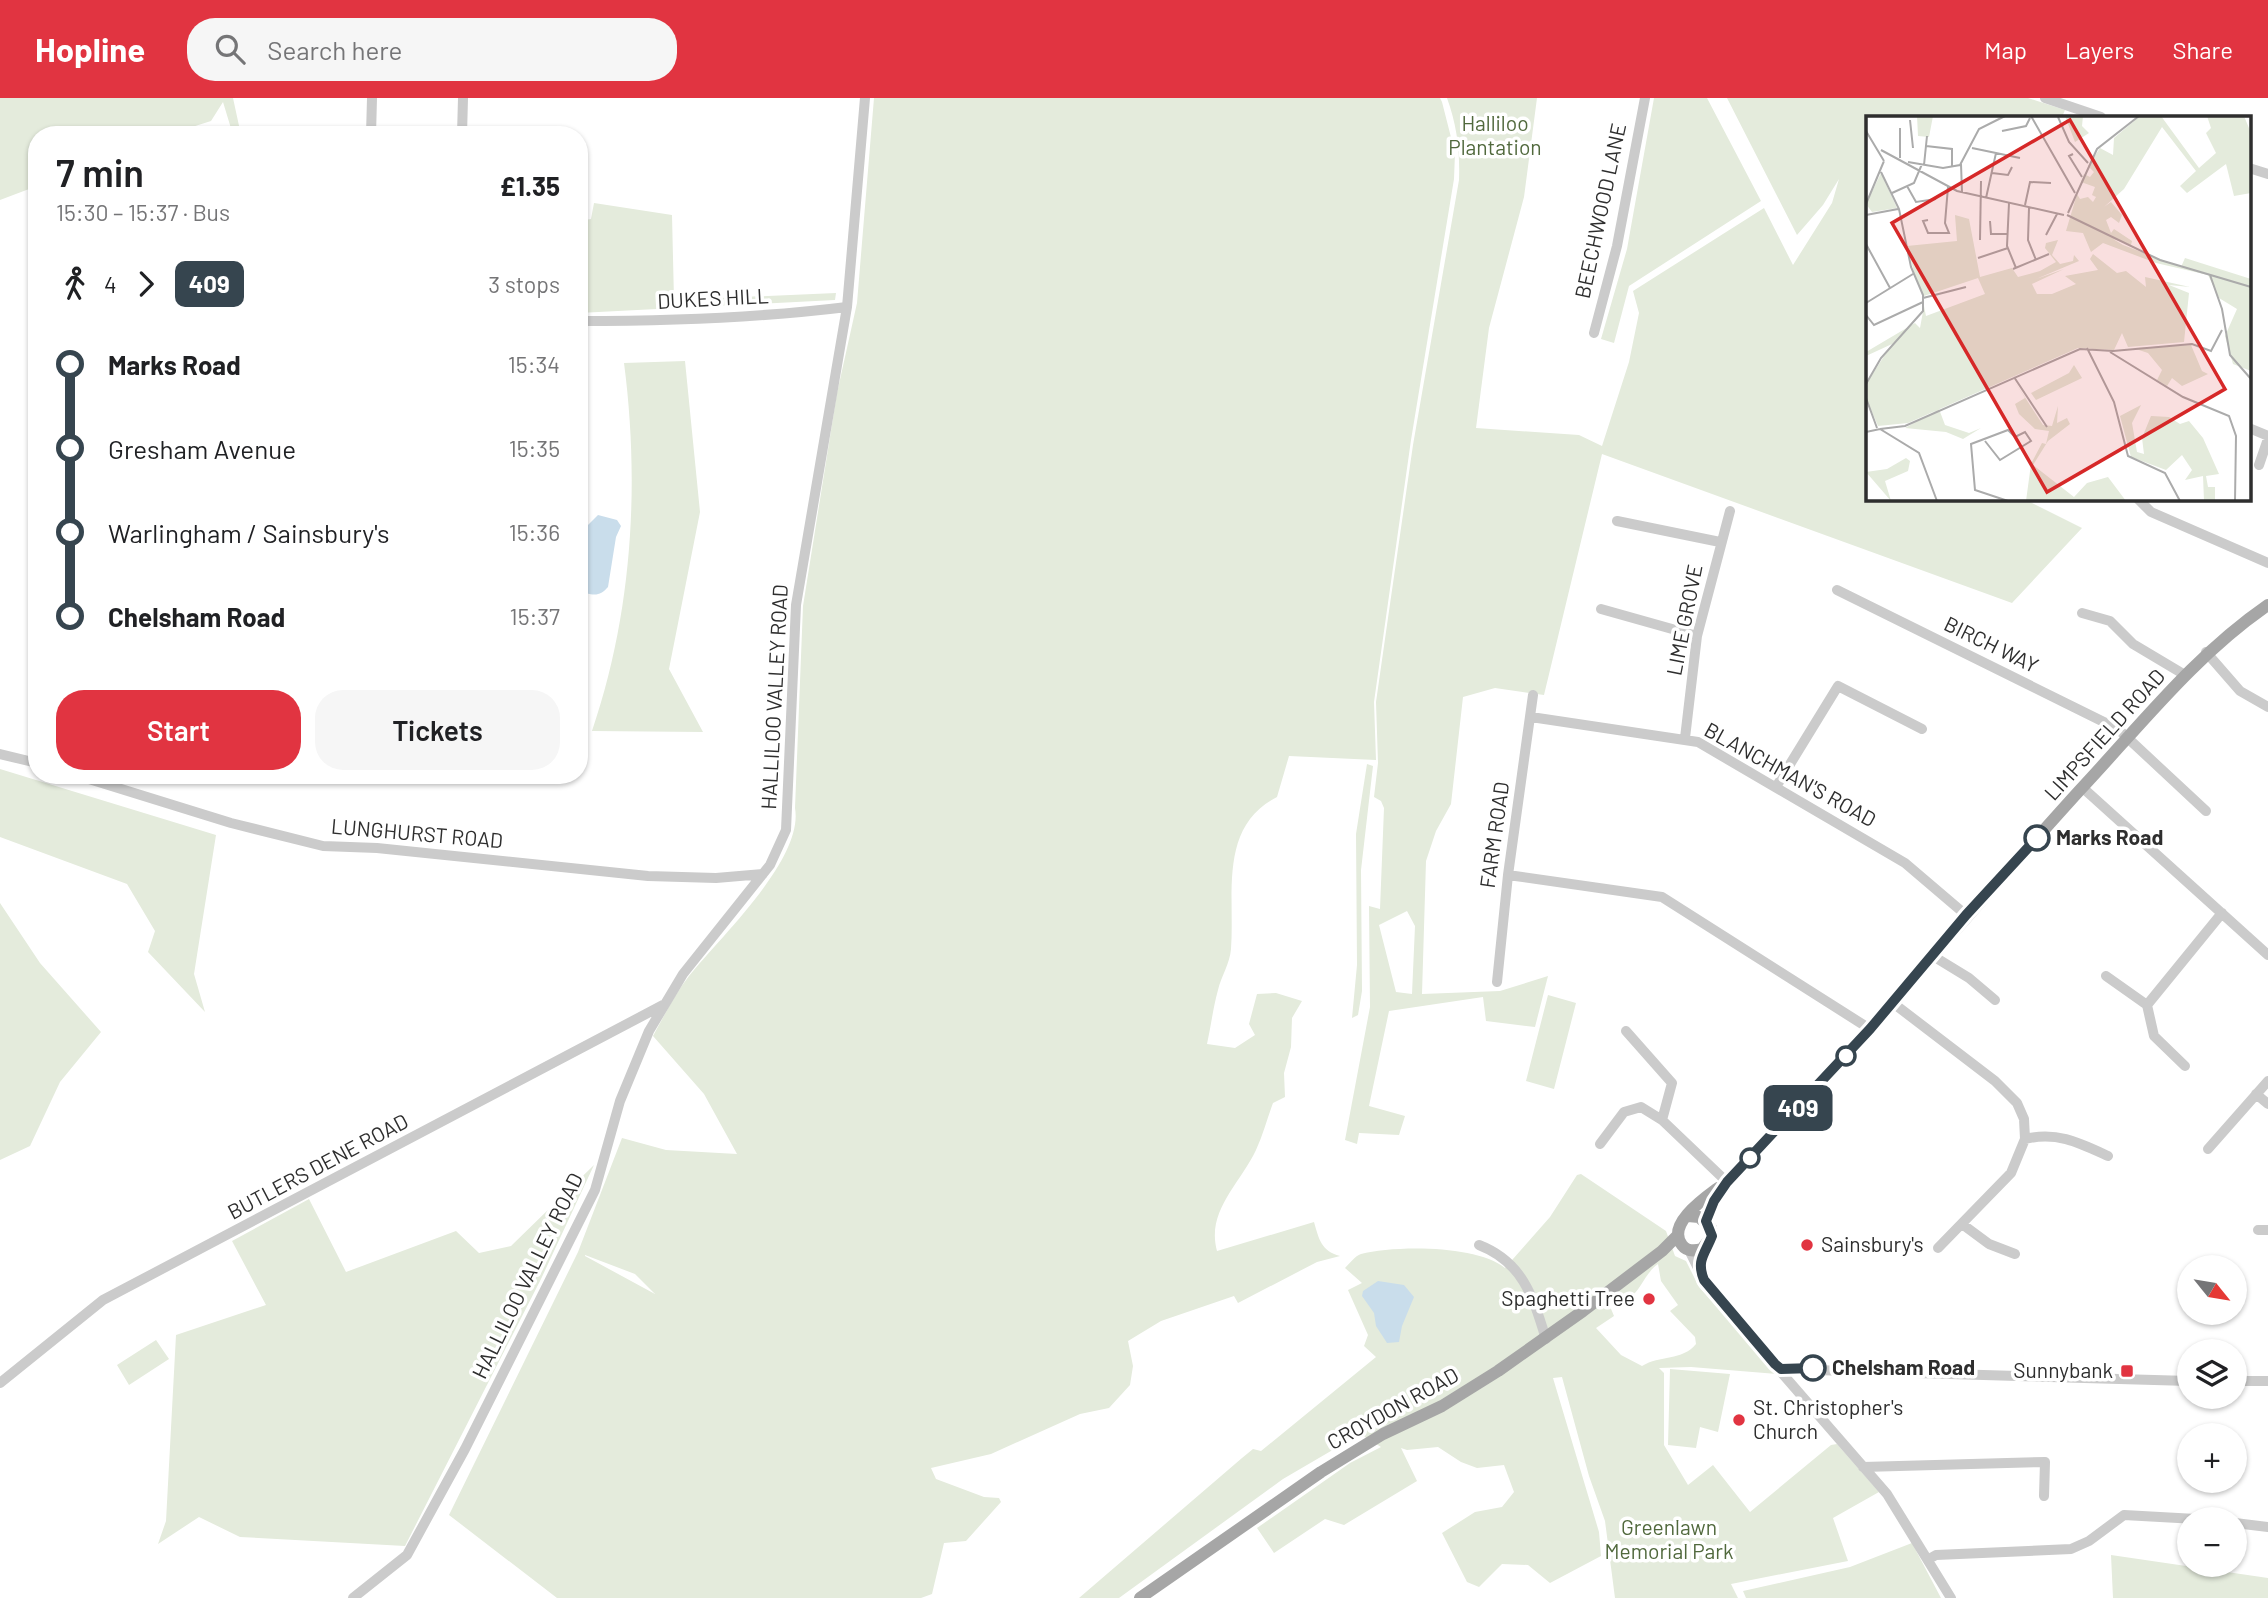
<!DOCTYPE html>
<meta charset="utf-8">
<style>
:root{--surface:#fff;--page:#f6f6f6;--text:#202124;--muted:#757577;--accent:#e13441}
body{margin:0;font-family:Barlow,sans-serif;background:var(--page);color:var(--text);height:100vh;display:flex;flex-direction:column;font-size:26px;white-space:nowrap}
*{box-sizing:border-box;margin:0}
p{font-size:23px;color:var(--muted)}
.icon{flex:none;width:38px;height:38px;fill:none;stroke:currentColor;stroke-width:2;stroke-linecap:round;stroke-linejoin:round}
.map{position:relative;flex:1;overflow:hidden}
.details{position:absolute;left:28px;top:28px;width:560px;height:658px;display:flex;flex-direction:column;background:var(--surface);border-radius:28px;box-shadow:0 2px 5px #0004}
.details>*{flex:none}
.badge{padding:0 14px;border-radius:10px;font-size:24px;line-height:46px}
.needle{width:46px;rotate:120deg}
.controls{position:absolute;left:2177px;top:1157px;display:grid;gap:14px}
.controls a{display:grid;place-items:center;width:70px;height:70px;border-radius:50%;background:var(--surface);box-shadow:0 2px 5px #0004;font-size:35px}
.map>.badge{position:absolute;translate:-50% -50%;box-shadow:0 0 0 4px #fff}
.legs{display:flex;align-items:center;gap:10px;height:77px;padding:0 28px;font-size:23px}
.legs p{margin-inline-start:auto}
.head{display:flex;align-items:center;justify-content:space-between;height:119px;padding:0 28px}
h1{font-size:38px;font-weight:600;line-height:52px}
.button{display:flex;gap:14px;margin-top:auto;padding:14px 28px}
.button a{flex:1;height:80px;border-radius:28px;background:var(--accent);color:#fff;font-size:28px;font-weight:600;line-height:80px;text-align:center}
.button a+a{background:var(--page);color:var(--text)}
ul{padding:0 28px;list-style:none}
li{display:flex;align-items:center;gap:24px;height:84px;font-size:26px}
li i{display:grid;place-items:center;width:10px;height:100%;margin:0 9px;background:currentColor}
li i::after{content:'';width:18px;height:18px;margin:-9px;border:5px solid;border-radius:50%;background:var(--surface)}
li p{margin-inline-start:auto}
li:first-child i{background:linear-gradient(#0000 50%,currentColor 0)}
li:last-child i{background:linear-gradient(currentColor 50%,#0000 0)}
header{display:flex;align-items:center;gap:42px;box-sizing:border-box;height:98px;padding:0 35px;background:var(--accent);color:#fff}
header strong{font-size:33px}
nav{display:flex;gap:38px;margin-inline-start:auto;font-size:24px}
.search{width:490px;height:63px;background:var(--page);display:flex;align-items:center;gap:18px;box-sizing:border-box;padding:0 24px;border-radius:28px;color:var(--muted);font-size:26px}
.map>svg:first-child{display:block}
.green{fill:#e4ebdc;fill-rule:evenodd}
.water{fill:#c9ddeb}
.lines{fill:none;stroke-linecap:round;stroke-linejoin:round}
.minor{stroke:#cbcbcb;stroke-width:10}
.major{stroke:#a6a6a6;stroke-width:12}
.line-1-casing{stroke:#fff;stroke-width:16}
.line-1{stroke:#36454f;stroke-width:10}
.stop-1-dot{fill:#fff;stroke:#36454f;stroke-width:3.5}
.poi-dot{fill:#e13441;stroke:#fff;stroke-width:2.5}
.labels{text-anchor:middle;stroke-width:7;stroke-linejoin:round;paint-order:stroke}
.park-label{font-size:21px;fill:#51693d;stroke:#fff}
.street-label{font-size:21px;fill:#2e2e2e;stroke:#fff}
.stop-label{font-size:21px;font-weight:bold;fill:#2e2e2e;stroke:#fff;text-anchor:start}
.poi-label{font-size:21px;fill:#2e2e2e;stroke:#fff;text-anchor:start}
.inset-road{fill:none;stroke:#ababab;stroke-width:2}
.view{fill:#d62828;fill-opacity:0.15;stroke:#d62828;stroke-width:3.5}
.inset-edge{fill:none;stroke:#2e2e2e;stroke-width:3.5}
</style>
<header>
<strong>Hopline</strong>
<div class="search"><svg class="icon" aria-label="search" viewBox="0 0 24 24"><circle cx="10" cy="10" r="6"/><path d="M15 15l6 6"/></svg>Search here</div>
<nav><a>Map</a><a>Layers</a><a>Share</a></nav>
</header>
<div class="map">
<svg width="2268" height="1500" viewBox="0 0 2268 1500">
<rect width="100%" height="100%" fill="#fff"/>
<path class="green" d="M0,0H233L241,37H233L223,4L211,23L167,37H37V88L0,102Z
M874,0H1440L1442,4L1455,55L1454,81L1411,342L1374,604L1376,662L1289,658L1277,699C1218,729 1235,797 1231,851C1230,865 1221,879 1218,892C1213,910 1211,928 1207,946L1235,950L1255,937L1249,926L1257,896L1276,895L1302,903L1292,920L1291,949L1284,975L1285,999L1273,1005C1267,1021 1263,1037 1256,1052C1240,1086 1206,1113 1217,1153L1314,1124C1319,1141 1321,1153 1340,1158L1317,1164L1238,1205L1234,1198L1161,1223L1128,1243L1133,1268L1130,1287L1109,1310L1080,1316L991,1356L931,1370L936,1381L984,1399L999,1400L1001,1404L966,1443L944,1445L932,1496L921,1500H557L449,1417L578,1154L622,1040L666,1052L737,1056L704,996L653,938C664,918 675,896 689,878C720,839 804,761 795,710L803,508L837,295L857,205ZM585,1157L635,1176L655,1196L585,1158Z
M1447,0H1537L1524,99L1489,230L1476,330L1579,337L1602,348L1629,264L1639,215L1633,193L1764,110L1793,167L1832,105L1839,81L1823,107L1797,137L1727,0H2028L2065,12L2062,19H1867V401H2024L2082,430L2012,505L1602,356L1544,597L1495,590L1463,599L1451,706L1436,733L1426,763L1422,896L1500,893L1548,878L1535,929L1486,923L1483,899L1389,913L1369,1008L1405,1018L1399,1037L1359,1035L1357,1046L1345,1042L1370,909L1369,808L1380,811L1384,710L1381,703L1374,699L1378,665L1376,604L1388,520L1413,347L1459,82C1460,52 1457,28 1447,0ZM1407,813L1415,828L1412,896L1396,894L1379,827Z
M1654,0H1707L1761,103L1629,188L1614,245L1601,241L1627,151Z
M594,105L672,117L674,202L836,195L835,202L579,215V123L591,121Z
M685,263L700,414L669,571L703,634L592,633C632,516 640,387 624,265Z
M1367,666L1373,668L1361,772L1362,893L1358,917L1352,920L1357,867L1356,736Z
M0,671L216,737L194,876L205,914L148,854L155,833L127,786L0,739Z
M0,805L40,865L101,934L60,984L30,1048L0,1062Z
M1548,897L1576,905L1554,991L1526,983Z
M594,1067L541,1181L405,1448L240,1439L199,1419L158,1446L166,1423L176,1237L266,1207L232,1143L309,1101L346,1174L456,1133L479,1155L511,1148Z
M1581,1076L1666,1133L1675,1158L1686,1163L1699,1189L1777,1276L1691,1269L1659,1270L1664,1275V1347L1688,1387L1713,1367L1750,1414L1831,1347L1837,1346L1879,1394L1833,1420L1848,1463L1731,1486L1738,1500H1615L1605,1423L1589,1378L1562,1279L1553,1280L1599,1434L1601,1458L1550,1485L1528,1467L1502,1466L1479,1489L1467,1484L1442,1435L1475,1414L1502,1409L1514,1394L1504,1367L1477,1370L1461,1364L1438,1349L1407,1352L1401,1350L1417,1383L1344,1427L1325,1421L1274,1455L1257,1430L1350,1365L1381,1349L1360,1336L1283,1381L1119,1500H1079L1242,1360L1253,1351L1261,1353L1376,1259L1364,1248L1368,1237L1348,1192L1362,1185L1345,1170C1350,1165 1355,1158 1361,1156C1395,1147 1478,1147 1505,1170L1550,1119L1577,1077ZM1658,1166L1661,1183L1678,1207L1670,1213L1695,1239L1696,1246C1682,1263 1660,1257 1642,1268L1621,1257L1596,1230L1614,1218L1609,1206L1620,1197L1627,1202C1642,1192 1644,1176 1658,1166Z
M156,1242L169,1261L129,1287L117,1267Z
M1670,1271L1730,1276L1718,1334L1700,1329L1696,1350L1668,1347Z
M1912,1445L1941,1500H1746L1743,1493L1850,1469Z
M2111,1457L2268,1480V1500H2113Z"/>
<path class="water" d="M598,417L617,422L621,428L616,439L608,489C601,497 596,498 586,495L579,474V436Z
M1378,1183L1404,1187L1414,1199L1402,1228L1399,1244L1387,1245L1376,1228L1374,1215L1362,1198L1363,1193Z"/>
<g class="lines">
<path class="minor" d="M2045,0L2101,19
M371,37L372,0
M462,37L463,0
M2249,70L2268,76
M579,223C669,223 758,220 847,209
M1594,235L1617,148L1645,0
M2249,330L2268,338
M2259,367L2268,341
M2138,401L2151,414L2268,465
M1617,423L1720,444
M1837,492L2118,631L2206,713
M1601,511L1697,538
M2082,515L2110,523L2133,546L2185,577
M2206,554L2240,593L2268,609
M1531,619L1698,644L1905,765L1966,817
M1685,640L1697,538L1730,413
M0,656L37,665
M76,677L231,725L323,748L377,750L648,778L716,780L763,776
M1776,689L1838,588L1922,631
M2083,690L2268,857
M1508,777L1662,799L1870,931
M1933,858L1969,880L1995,902
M2106,878L2147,907
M1497,884L1508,777L1533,597
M1893,905L1995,983L2017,1005L2024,1021L2025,1041L2011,1075L1938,1150
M1626,933L1672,985L1662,1022L1727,1084
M2185,968L2154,938L2147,907L2222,815
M2256,996L2268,1006
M2025,1041C2057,1033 2080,1045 2108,1058
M1600,1046L1624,1014L1641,1009L1662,1022
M2208,1051L2268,983
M1962,1126L1989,1146L2015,1156
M2258,1132H2268
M1479,1147C1523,1164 1533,1199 1546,1241
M1689,1152L1704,1182L1735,1221L1887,1396L1951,1500
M1781,1271L2189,1283
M2235,1283H2268
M0,1285L103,1202L663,907
M1863,1369L2045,1364L2044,1398
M2235,1425L2268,1429
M1929,1461L1936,1457L2071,1451L2089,1443L2124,1417L2196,1421
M353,1500L407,1457L465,1351L595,1092L620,1003L649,933L683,876L770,767L786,732L796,507L847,209L865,0"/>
<path class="major" d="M1688,1118L1699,1119L1711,1130L1712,1138L1702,1151C1695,1153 1687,1154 1682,1147C1666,1127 1703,1101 1718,1090
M1706,1123L1714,1103L1727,1084C1849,958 1961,823 2079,693C2140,628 2194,558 2268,507
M1140,1500L1321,1374L1383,1336L1442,1308L1498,1273L1583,1213L1662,1153L1677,1138"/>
</g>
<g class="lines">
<defs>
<path id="line-1" d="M1813,1270L1781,1271L1775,1266L1704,1182C1696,1162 1705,1156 1712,1138L1706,1123L1714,1103L1727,1084L1870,931L1966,817L2037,740"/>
</defs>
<use href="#line-1" class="line-1-casing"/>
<use href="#line-1" class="line-1"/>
</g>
<g class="stop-1-dot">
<circle cx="2037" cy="740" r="12"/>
<circle cx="1846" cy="958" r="9"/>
<circle cx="1750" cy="1060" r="9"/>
<circle cx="1813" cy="1270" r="12"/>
</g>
<g class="poi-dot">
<circle cx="1807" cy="1147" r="7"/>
<circle cx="1649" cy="1201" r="7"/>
<rect x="2120" y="1266" width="14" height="14" rx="3.5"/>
<circle cx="1739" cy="1322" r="7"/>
</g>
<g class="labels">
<g class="park-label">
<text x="1495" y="33">Halliloo<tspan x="1495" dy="24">Plantation</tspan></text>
<text x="1669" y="1437">Greenlawn<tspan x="1669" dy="24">Memorial Park</tspan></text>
</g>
<g class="street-label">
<text transform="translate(1601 113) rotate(-78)" y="7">BEECHWOOD LANE</text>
<text transform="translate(713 201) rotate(-3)" y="7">DUKES HILL</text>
<text transform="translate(1685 522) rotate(-79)" y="7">LIME GROVE</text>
<text transform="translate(1991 547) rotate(26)" y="7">BIRCH WAY</text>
<text transform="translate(775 599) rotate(-87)" y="7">HALLILOO VALLEY ROAD</text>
<text transform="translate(2105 637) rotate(-48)" y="7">LIMPSFIELD ROAD</text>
<text transform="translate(1790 677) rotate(29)" y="7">BLANCHMAN'S ROAD</text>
<text transform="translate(417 736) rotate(5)" y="7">LUNGHURST ROAD</text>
<text transform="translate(1495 737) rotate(-82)" y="7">FARM ROAD</text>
<text transform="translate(318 1069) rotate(-28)" y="7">BUTLERS DENE ROAD</text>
<text transform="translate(528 1178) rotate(-64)" y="7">HALLILOO VALLEY ROAD</text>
<text transform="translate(1393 1311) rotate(-29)" y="7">CROYDON ROAD</text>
</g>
<g class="stop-label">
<text x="2056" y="747">Marks Road</text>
<text x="1832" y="1277">Chelsham Road</text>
</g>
<g class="poi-label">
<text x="1821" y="1154">Sainsbury's</text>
<text x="1635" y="1208" text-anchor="end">Spaghetti Tree</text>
<text x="2113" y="1280" text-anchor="end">Sunnybank</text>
<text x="1753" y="1317">St. Christopher's<tspan x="1753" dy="24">Church</tspan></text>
</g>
</g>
<g transform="translate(1866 18)">
<rect width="385" height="385" fill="#fff"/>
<path d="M51,0H67L63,21L52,20ZM199,0H217L216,10L223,17L209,26ZM274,0H295L333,52L350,37L340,17L345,12L341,0H378L385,17V77L368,80L360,48L321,77L314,70L330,55L296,11L258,73L238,91L245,86L256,99L253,107L245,101L240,104L245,117L248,113L266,125L265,129L247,123L257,129L315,151L319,142L385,163V255L367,248L359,220L371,193L353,182L342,159L290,147L237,127L225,136L217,117L200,115L211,78L214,83L222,81L227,86L230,81L226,79L229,71L215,66L218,58L224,61L228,56L222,50L234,32L247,39L248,22ZM15,57L31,92L6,96L0,88ZM89,99L103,103L114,161L146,152L152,161L174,155L190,146L179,132L180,127L192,124L186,139L194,148L207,145L208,139L213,145L170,163L198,153L166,168L171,178H186L210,168L199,160L232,154L224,143L227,138L251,157L260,155L280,171L279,161L324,171L303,169L323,177L318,226L262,231L256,217L248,234L212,232L42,307L12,310L0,282V268L26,228L0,240V236L49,207L54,212L58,190L60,200L119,178L112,162L58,180L49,160L41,130L91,125ZM325,229L336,255L342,258L316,270L306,262L301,270L291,264L296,254L282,237L267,232ZM208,249L216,262L170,284L165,277L203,257ZM147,263L177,309L186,310L192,290L191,307L201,302L204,308L182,325L167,349L208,381L221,367L242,361L260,385H160L165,348L176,327L180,328L183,315L169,313L153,298L149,288L159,282ZM275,289L266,307L271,336L278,338L276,322L285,300L303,301L314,308L323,305L337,322L353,358L340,360L342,371H349V385H338L337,360L319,364L326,354L316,339L300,354L265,341L254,300ZM73,293L79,309L103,317L115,312L97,323L80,316L39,312ZM40,342L44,345L42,355L19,365L25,385L0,356L21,353Z" fill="#e4ebdc"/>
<path class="inset-road" d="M165,0L209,77M192,1L203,26L222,47M44,4L47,32M0,15L18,45M136,15L160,10L164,2M60,30L86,33V50M106,32L154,42M15,34L91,75L198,99M207,38L203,40L216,61M34,42V12M42,46L77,52L94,49L113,13L139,0M95,48L96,76M58,49L61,20M126,57L142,59L146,51M41,70L50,86L70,83M26,77L48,67L56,48M120,82L130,37M143,87L141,130L150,152M0,88L18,45M159,89L164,66L185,67M163,92L162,124L170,144M202,97L231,33L273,0M0,99L32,93M201,99L294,144L385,171M62,104L57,105L62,117H83L79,107L82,71M124,105L125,118H141M180,119L191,98M114,124L115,65M0,128L24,172M112,142L142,132M147,153L183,138M344,159L356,193L364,239L385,263M57,182L100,171M0,187L47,158M0,199L8,209L57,186M221,232L248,286L262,340L299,357L314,385M244,236L317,281L363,300L370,320L369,385M148,261L181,311M0,268L15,242L57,195V179L45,151L33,93L15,56M0,282L11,312M14,313L39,310L214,233L247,235L326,228L345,235L356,214M0,316L14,313L53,337L71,385M119,325L134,344L165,325L159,316L149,321L142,314L105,328L109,374L142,385"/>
<path class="view" d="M204,4L359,273L181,376L26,107Z"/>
<rect width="385" height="385" class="inset-edge"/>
</g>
</svg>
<div class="controls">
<a><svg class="needle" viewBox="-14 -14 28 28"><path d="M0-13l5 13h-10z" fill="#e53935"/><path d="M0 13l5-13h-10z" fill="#757577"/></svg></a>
<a><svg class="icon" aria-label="layers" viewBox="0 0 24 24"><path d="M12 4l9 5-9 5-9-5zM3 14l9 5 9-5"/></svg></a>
<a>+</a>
<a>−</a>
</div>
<b class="badge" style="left:1798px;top:1010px;background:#36454f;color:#fff">409</b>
<section class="details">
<div class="head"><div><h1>7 min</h1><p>15:30 – 15:37 · Bus</p></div><b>£1.35</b></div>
<div class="legs"><svg class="icon" aria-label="walk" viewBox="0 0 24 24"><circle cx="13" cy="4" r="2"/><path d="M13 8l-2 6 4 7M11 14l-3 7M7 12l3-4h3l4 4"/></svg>4<svg class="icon" aria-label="forward" viewBox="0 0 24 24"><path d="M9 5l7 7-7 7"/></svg><b class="badge" style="background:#36454f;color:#fff">409</b><p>3 stops</p></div>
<ul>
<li><i style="color:#36454f"></i><b>Marks Road</b><p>15:34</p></li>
<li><i style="color:#36454f"></i><span>Gresham Avenue</span><p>15:35</p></li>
<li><i style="color:#36454f"></i><span>Warlingham / Sainsbury's</span><p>15:36</p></li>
<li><i style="color:#36454f"></i><b>Chelsham Road</b><p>15:37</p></li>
</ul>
<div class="button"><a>Start</a><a>Tickets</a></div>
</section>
</div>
